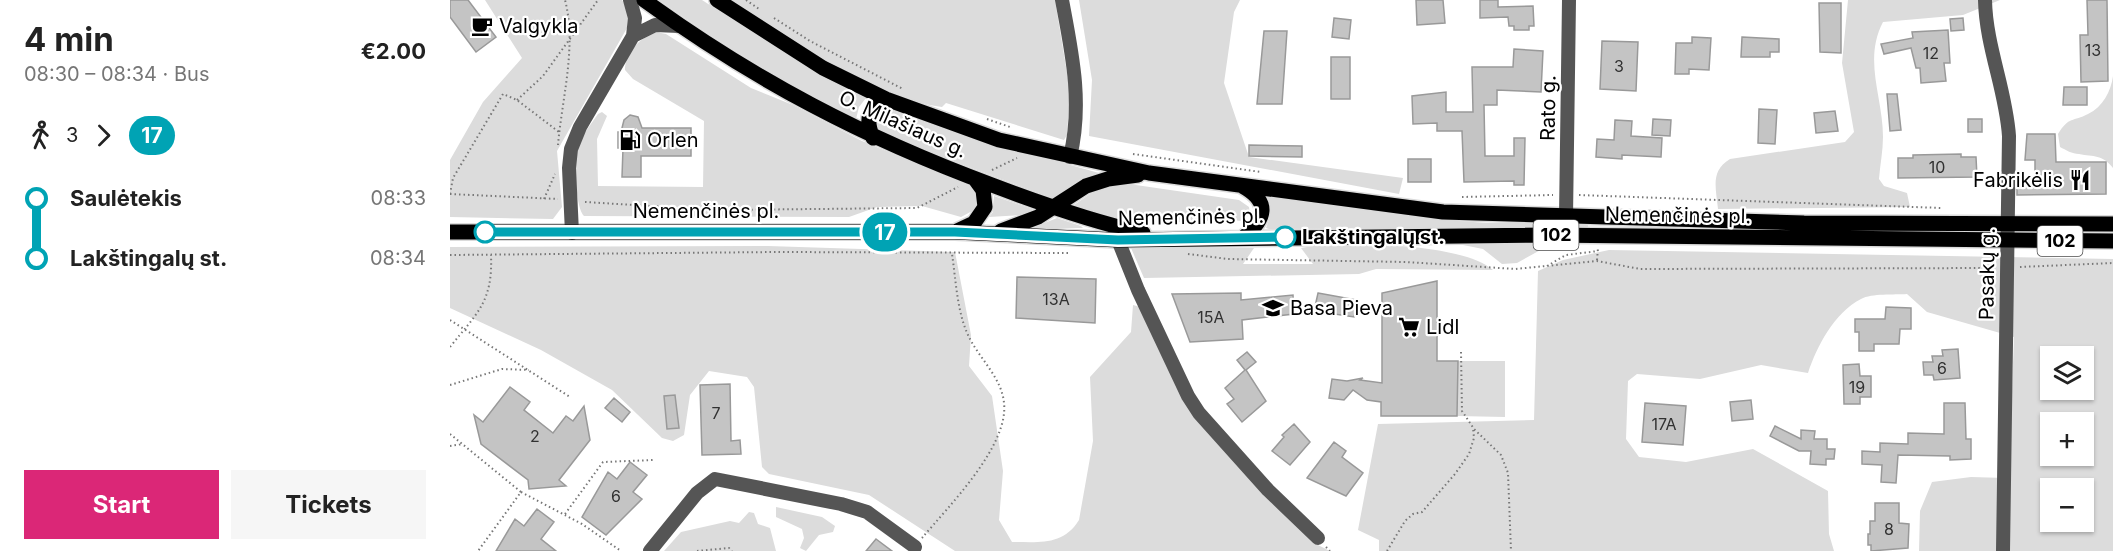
<!DOCTYPE html>
<meta charset="utf-8">
<style>
:root{--surface:#fff;--page:#f6f6f6;--text:#222;--muted:#767676;--accent:#db2777}
body{margin:0;font-family:Inter,sans-serif;background:var(--page);color:var(--text);height:100vh;display:flex;flex-direction:column;font-size:22px;white-space:nowrap}
*{box-sizing:border-box;margin:0}
p{font-size:20px;color:var(--muted)}
.icon{flex:none;width:33px;height:33px;fill:none;stroke:currentColor;stroke-width:2;stroke-linecap:round;stroke-linejoin:round}
.map{position:relative;flex:1;overflow:hidden}
.drawer{display:flex;flex-direction:column;background:var(--surface);width:450px}
.drawer>*{flex:none}
.badge{padding:0 12px;border-radius:20px;font-size:21px;line-height:39px}
.fabs{position:absolute;left:1590px;top:346px;display:grid;gap:12px}
.fabs a{display:grid;place-items:center;width:54px;height:54px;border-radius:0px;background:var(--surface);box-shadow:0 2px 4px #0004;font-size:30px}
.map>.badge{position:absolute;translate:-50% -50%;box-shadow:0 0 0 3px #fff}
.legs{display:flex;align-items:center;gap:9px;height:66px;padding:0 24px;font-size:20px}
.legs p{margin-inline-start:auto}
.head{display:flex;align-items:center;justify-content:space-between;height:102px;padding:0 24px}
h1{font-size:33px;font-weight:700;line-height:45px}
.primary-button{display:flex;gap:12px;margin-top:auto;padding:12px 24px}
.primary-button a{flex:1;height:69px;border-radius:0px;background:var(--accent);color:#fff;font-size:24px;font-weight:700;line-height:69px;text-align:center}
.primary-button a+a{background:var(--page);color:var(--text)}
ul{padding:0 24px;list-style:none}
li{display:flex;align-items:center;gap:21px;height:60px;font-size:22px}
li i{display:grid;place-items:center;width:9px;height:100%;margin:0 8px;background:currentColor}
li i::after{content:'';width:15px;height:15px;margin:-8px;border:4px solid;border-radius:50%;background:var(--surface)}
li p{margin-inline-start:auto}
li:first-child i{background:linear-gradient(#0000 50%,currentColor 0)}
li:last-child i{background:linear-gradient(currentColor 50%,#0000 0)}
main{display:flex;flex:1;min-height:0}
.map>svg:first-child{display:block}
.green{fill:#dcdcdc;fill-rule:evenodd}
.building{fill:#c4c4c4;stroke:#999;stroke-width:1.5}
.lines{fill:none;stroke-linecap:round;stroke-linejoin:round}
.major-casing{stroke:#dbdbdb;stroke-width:18}
.path{stroke:#777;stroke-width:2;stroke-dasharray:1.5 3;stroke-linecap:butt}
.minor{stroke:#555;stroke-width:14}
.major{stroke:#000;stroke-width:15}
.line-1-casing{stroke:#fff;stroke-width:14}
.line-1{stroke:#00a3b4;stroke-width:9}
.stop-1-dot{fill:#fff;stroke:#00a3b4;stroke-width:3}
.labels{text-anchor:middle;stroke-width:4.5;stroke-linejoin:round;paint-order:stroke}
.number-label{font-size:16px;fill:#313131}
.shield{fill:#fff;stroke:#4c4c4c;stroke-width:1.5}
.shield-label{font-size:18px;font-weight:bold;fill:#000}
.poi-label{font-size:20px;fill:#000;stroke:#fff;text-anchor:start}
.street-label{font-size:20px;fill:#000;stroke:#fff}
.stop-label{font-size:20px;font-weight:bold;fill:#000;stroke:#fff;text-anchor:start}
</style>
<main>
<section class="drawer">
<div class="head"><div><h1>4 min</h1><p>08:30 – 08:34 · Bus</p></div><b>€2.00</b></div>
<div class="legs"><svg class="icon" aria-label="walk" viewBox="0 0 24 24"><circle cx="13" cy="4" r="2"/><path d="M13 8l-2 6 4 7M11 14l-3 7M7 12l3-4h3l4 4"/></svg>3<svg class="icon" aria-label="forward" viewBox="0 0 24 24"><path d="M9 5l7 7-7 7"/></svg><b class="badge" style="background:#00a3b4;color:#fff">17</b></div>
<ul>
<li><i style="color:#00a3b4"></i><b>Saulėtekis</b><p>08:33</p></li>
<li><i style="color:#00a3b4"></i><b>Lakštingalų st.</b><p>08:34</p></li>
</ul>
<div class="primary-button"><a>Start</a><a>Tickets</a></div>
</section>
<div class="map">
<svg width="1663" height="551" viewBox="0 0 1663 551">
<rect width="100%" height="100%" fill="#fff"/>
<path class="green" d="M35,0H172L179,11L177,28L107,151L112,207L103,219L0,217V160L33,102L72,58Z
M209,0H252L353,65L416,98L409,107L406,119C337,84 272,45 209,0Z
M282,0H605L620,91L617,135L614,140L496,103L492,107C423,98 339,40 282,0Z
M629,0H790L784,12L774,83L799,157L953,178L949,194L639,136L642,80Z
M1398,0H1550L1513,15L1433,22C1413,60 1433,97 1433,137C1433,151 1430,165 1429,179L1434,186L1457,193L1460,207L1268,209C1266,188 1260,171 1280,159L1395,142L1404,132L1392,63Z
M206,32L216,34L301,88L343,105L412,141L523,187L527,191L526,209L511,217L472,206L427,207L399,217L134,216C125,207 124,159 128,147C132,135 141,124 148,114L152,112L157,116L147,139L148,186L253,187L254,121L183,79L175,70C175,52 191,37 206,32Z
M1663,76V168C1652,154 1644,157 1629,154C1622,154 1616,150 1610,147L1608,134C1619,116 1623,122 1638,114C1653,107 1661,91 1663,76Z
M435,108L499,131L649,173L629,180L605,199L471,149L427,129L425,112Z
M679,184L789,200L799,207L800,214L792,221C743,218 665,234 624,205L646,190Z
M544,196L582,209V211L572,215L539,217L543,212Z
M817,196L982,219L1037,223H1138V228L819,229L816,228L820,217Z
M607,218L631,226L633,228H582Z
M1013,242H1102L1103,243L1067,263L1052,264L1033,249L1013,245Z
M882,243C922,244 1014,245 1043,270L926,269L909,274L694,278L681,248H804L793,264H863L851,248Z
M318,246L505,252L521,335L519,366L542,396L553,471L549,520L562,542C589,542 613,546 629,520L643,441L640,377L681,332L683,305L694,308L728,390L866,544L880,551H505L419,495L319,474L312,467L304,387L297,377L259,371L240,395L234,435L223,441L212,438L162,390L91,350L0,308V247Z
M1159,250L1663,259V551H1469L1470,511L1482,482L1521,477L1555,478L1559,471L1564,337L1477,312L1457,294C1444,295 1422,293 1411,299C1384,313 1367,346 1358,373L1311,365L1250,379L1187,374L1178,381L1176,439L1189,457L1236,462L1303,449L1378,491L1379,534L1384,551H929V540L908,530L928,424L1084,420L1088,271L1113,260ZM1600,357H1634V390H1600ZM1600,423H1634V456H1600ZM1600,489H1634V522H1600Z
M1008,361H1055V417L1007,416Z
M326,507L372,517L385,526L383,532L369,535L356,551L350,548L354,538L352,529L326,517Z
M299,512L304,513L308,524L320,528L326,551H214L231,532L280,521L289,523Z"/>
<path class="building" d="M0,0H18L46,37L26,52L0,17Z
M966,0H993L995,23L967,25Z
M1030,0H1048V7L1083,6L1084,26H1079V30H1064V26H1059L1058,17L1030,18Z
M1637,0H1657L1658,81L1631,82L1630,35H1638Z
M1369,3H1391V53L1370,52Z
M884,18L901,20L899,39L882,37Z
M1513,18L1514,30L1501,31L1500,19Z
M1498,30L1500,63H1494L1496,81L1471,83L1470,68H1466L1461,48L1434,54L1431,44L1463,38L1462,32Z
M814,31H837L832,104H807Z
M1242,37L1261,38L1259,70L1239,69V74H1225L1226,43H1242Z
M1292,37L1329,39V52H1320V57H1291Z
M1152,41L1188,42L1186,91L1150,89Z
M1064,49L1093,51L1091,92L1047,90V105H1034L1035,156H1064V138H1075L1074,185H1064V181L1014,182L1012,131H987V123L963,124L962,96L996,92V112H1023L1022,67H1063Z
M881,57H900V99H881Z
M1614,87H1637V105H1613Z
M1437,94H1447L1451,130L1440,131Z
M1309,109L1327,110L1325,144L1308,143Z
M1385,111L1388,131L1366,133L1364,113Z
M180,115L188,117L192,128H241V156H191V177H172L173,148H168V132H171L174,120Z
M1203,119L1221,120L1220,136L1202,135Z
M1518,119H1532V132H1518Z
M1165,120L1182,121L1181,136L1212,138L1211,157L1172,155V159L1146,157L1147,139L1164,140Z
M1577,134H1605L1606,162H1656V194L1567,195V184H1582V180H1585V160H1575Z
M799,145L852,146V157L799,156Z
M1511,154V157H1526L1527,177L1448,178V158H1463V155Z
M958,159H981V182H958Z
M567,277L646,279L645,323L566,318Z
M987,281V361H1008L1007,416H931V402L917,400L903,390L894,400L879,398L882,379L897,381L913,378L910,380L932,383V293Z
M791,293V300L843,295L844,314L792,320L793,339L740,342L722,294Z
M868,293L907,300L904,317L864,311Z
M1436,307L1461,308V329H1450L1449,344H1424V351H1409V332H1405V319H1435Z
M1508,349L1510,378L1484,380L1483,375H1474L1473,362H1483L1482,356H1493L1492,350Z
M797,352L806,362L796,370L816,401L792,422L777,404L784,399L775,388L795,370L787,360Z
M1409,364L1410,376H1421V397H1410V404H1394L1393,365Z
M280,384L281,441L290,440L291,454L252,455L250,385Z
M60,387L80,402L74,410L103,433L116,416L123,421L134,406L140,440L109,480L116,486L79,489L78,480L31,444L24,415L33,422Z
M225,395L229,428L217,429L214,396Z
M164,398L180,412L172,422L155,408Z
M1301,400L1303,419L1282,421L1280,402Z
M1195,403L1236,406L1233,445L1192,442Z
M1494,403H1515L1516,439H1521V459L1500,460V456L1448,455L1446,483L1431,482L1432,465L1412,464V451L1430,452V443L1458,444V433L1494,434Z
M844,424L860,442L840,465L822,451L834,437L832,435Z
M1325,426L1351,439V430L1365,431L1364,439H1377V449H1385L1384,459H1376V465L1360,464L1361,451H1349L1320,436Z
M884,442L896,451L892,457L913,473L896,496L857,478Z
M180,462L197,475L183,492L192,499L156,535L132,517L158,472L167,479Z
M1425,503H1449V523L1459,524L1458,548L1421,551V545H1418V534H1420V521H1425Z
M87,509L104,522L91,539L106,551H46L65,519L74,526Z
M426,539L442,551H416Z"/>
<g class="lines">
<defs>
<path id="major" d="M194,0C304,80 415,138 542,185C592,204 641,221 693,233
M267,0L373,68L436,99L549,140L699,173L993,212L1354,223L1663,224
M423,138C415,119 418,109 436,99
M792,186C821,202 816,219 793,238
M507,231L524,223L535,207L533,190L525,179
M551,231L588,217L636,186L658,179L688,175
M0,232H505L668,240L1096,235L1663,241"/>
</defs>
<use href="#major" class="major-casing"/>
<path class="path" d="M296,0L309,9
M324,18L360,41L453,89
M67,100L93,76L148,0
M537,119L560,127
M108,145C112,98 127,46 115,0
M683,154L811,172
M542,170L567,158
M0,194L108,199
M0,194L3,178L53,94L67,100L109,132
M1129,195L1492,208
M1012,197L1103,195
M94,199L105,174
M135,202L267,210L467,208L508,187
M738,254L778,259L956,262L1065,269L1147,261L1190,269L1543,268
M0,255L327,252L618,253
M1147,260L1148,248
M1097,266L1116,255L1148,251
M1570,267L1663,263
M0,320L120,397
M0,347C27,313 43,302 41,255
M1011,352L1012,411L1024,429L1051,455L1058,473L1061,551
M0,385L52,369L79,370
M0,434L71,492L28,551
M0,446L13,444
M71,492L132,524L171,551
M115,514L153,462L204,460
M472,538C498,507 559,446 554,403C552,379 531,360 520,339C507,315 506,280 502,254
M876,547L880,551
M247,551L279,548L282,551
M937,551L955,521L963,514L972,512L1005,474L1019,454L1024,438L1023,427"/>
<path class="minor" d="M612,0C622,53 633,103 620,157
M1535,0C1536,47 1556,90 1559,136L1553,551
M183,36L205,25L229,26
M1116,217L1119,0
M122,233L119,168L121,149L130,127L183,36L185,18L180,0
M668,240L688,290L738,396L749,413L818,490L868,538
M200,551L247,493L265,479L391,504L417,512L465,547"/>
<use href="#major" class="major"/>
</g>
<g class="lines">
<defs>
<path id="line-1" d="M35,232H505L668,240L835,237"/>
</defs>
<use href="#line-1" class="line-1-casing"/>
<use href="#line-1" class="line-1"/>
</g>
<defs>
<symbol id="cafe-bare" viewBox="-9 -9 18 18"><path d="M-5.5-4.5H6V0H3Q3 3.5 0 3.5H-2.5Q-5.5 3.5-5.5 0ZM3-3.2v2h1.7v-2ZM-6 4.5H4V6H-6Z" fill="#000" stroke="#fff" stroke-width="2.5" paint-order="stroke"/></symbol>
<symbol id="fuel-bare" viewBox="-9 -9 18 18"><path d="M-5.5-6h7V0h2V4h1.3V-2.5L3-4.5l.8-.8L6-3V5H2.5V1h-1V6h-7ZM-4.2-4.7v3.2H.2V-4.7Z" fill="#000" stroke="#fff" stroke-width="2.5" paint-order="stroke"/></symbol>
<symbol id="restaurant-bare" viewBox="-9 -9 18 18"><path d="M-5-6h1v4h1v-4h1v4h1v-4h1v5L-1.5 .5V6h-2V.5L-5-1ZM5-6V6H3V1.5H1.5Q1.5-4 5-6Z" fill="#000" stroke="#fff" stroke-width="2.5" paint-order="stroke"/></symbol>
<symbol id="school-bare" viewBox="-9 -9 18 18"><path d="M0-5L7-2L0 1L-7-2ZM-4 1L0 2.5L4 1V4Q0 6-4 4Z" fill="#000" stroke="#fff" stroke-width="2.5" paint-order="stroke"/></symbol>
<symbol id="supermarket-bare" viewBox="-9 -9 18 18"><path d="M-6-5.5h2.5l.6 2H6L4.5 2H-2.5L-4.4-4H-6ZM-1.5 3.2a1.3 1.3 0 1 0 .1 0ZM3 3.2a1.3 1.3 0 1 0 .1 0Z" fill="#000" stroke="#fff" stroke-width="2.5" paint-order="stroke"/></symbol>
</defs>
<g fill-rule="evenodd">
<use href="#cafe-bare" x="17" y="11" width="30" height="30"/>
<use href="#fuel-bare" x="165" y="125" width="30" height="30"/>
<use href="#restaurant-bare" x="1615" y="165" width="30" height="30"/>
<use href="#school-bare" x="808" y="293" width="30" height="30"/>
<use href="#supermarket-bare" x="944" y="312" width="30" height="30"/>
</g>
<g class="stop-1-dot">
<circle cx="35" cy="232" r="10"/>
<circle cx="835" cy="237" r="10"/>
</g>
<g class="labels">
<g class="number-label">
<text x="1643" y="56">13</text>
<text x="1481" y="59">12</text>
<text x="1169" y="72">3</text>
<text x="1487" y="173">10</text>
<text x="606" y="305">13A</text>
<text x="761" y="323">15A</text>
<text x="1492" y="374">6</text>
<text x="1407" y="393">19</text>
<text x="266" y="419">7</text>
<text x="1214" y="430">17A</text>
<text x="85" y="442">2</text>
<text x="166" y="502">6</text>
<text x="1439" y="535">8</text>
</g>
<g class="shield">
<rect x="1083.5" y="220" width="45" height="30" rx="4.5"/>
<rect x="1587.5" y="226" width="45" height="30" rx="4.5"/>
</g>
<g class="shield-label">
<text x="1106" y="241">102</text>
<text x="1610" y="247">102</text>
</g>
<g class="poi-label">
<text x="49" y="33">Valgykla</text>
<text x="197" y="147">Orlen</text>
<text x="1613" y="187" text-anchor="end">Fabrikėlis</text>
<text x="840" y="315">Basa Pieva</text>
<text x="976" y="334">Lidl</text>
</g>
<g class="street-label">
<text transform="translate(1098 108) rotate(-89)" y="7">Rato g.</text>
<text transform="translate(453 124) rotate(24)" y="7">O. Milašiaus g.</text>
<text x="256" y="218">Nemenčinės pl.</text>
<text transform="translate(1228 215) rotate(1)" y="7">Nemenčinės pl.</text>
<text transform="translate(741 217) rotate(-1)" y="7">Nemenčinės pl.</text>
<text transform="translate(1537 274) rotate(-89)" y="7">Pasakų g.</text>
</g>
<g class="stop-label">
<text x="852" y="244">Lakštingalų st.</text>
</g>
</g>
</svg>
<div class="fabs">
<a><svg class="icon" aria-label="layers" viewBox="0 0 24 24"><path d="M12 4l9 5-9 5-9-5zM3 14l9 5 9-5"/></svg></a>
<a>+</a>
<a>−</a>
</div>
<b class="badge" style="left:435px;top:232px;background:#00a3b4;color:#fff">17</b>
</div>
</main>
